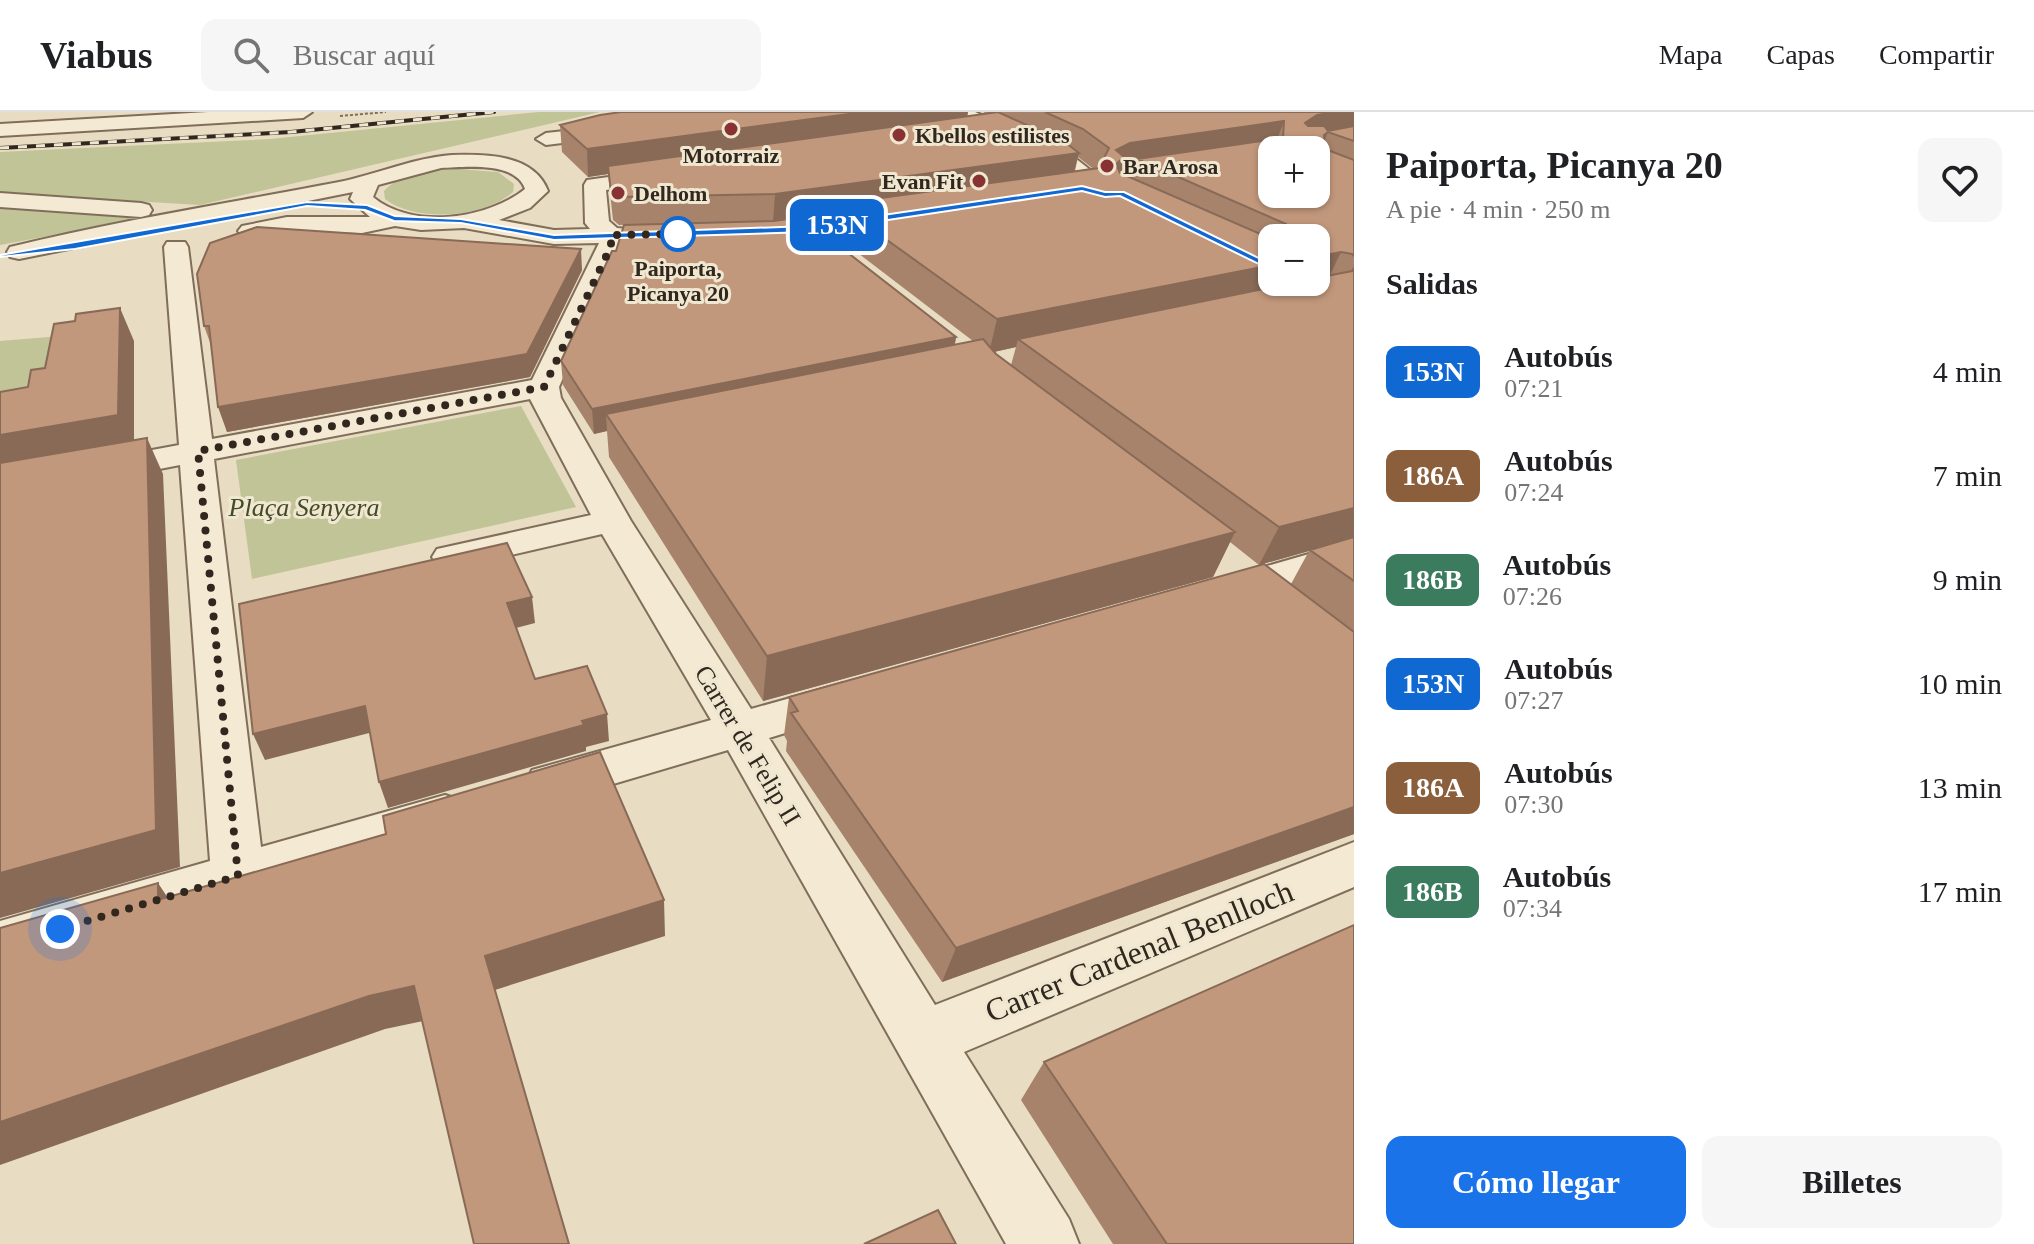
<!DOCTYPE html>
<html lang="es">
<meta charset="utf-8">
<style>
:root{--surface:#fff;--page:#f6f6f6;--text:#202124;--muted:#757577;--line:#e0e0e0;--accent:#1a73e8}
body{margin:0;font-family:"Times New Roman",serif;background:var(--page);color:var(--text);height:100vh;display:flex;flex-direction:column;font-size:30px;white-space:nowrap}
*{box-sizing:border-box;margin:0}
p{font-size:26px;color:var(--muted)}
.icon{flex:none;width:44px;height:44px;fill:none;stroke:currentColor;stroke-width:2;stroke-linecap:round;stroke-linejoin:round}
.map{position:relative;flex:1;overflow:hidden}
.drawer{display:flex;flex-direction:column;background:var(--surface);width:680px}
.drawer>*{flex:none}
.badge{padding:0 16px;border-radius:12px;font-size:28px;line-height:52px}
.tools{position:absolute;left:1258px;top:24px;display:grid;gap:16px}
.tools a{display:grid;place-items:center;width:72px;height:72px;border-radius:16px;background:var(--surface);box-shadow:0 2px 6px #0004;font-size:40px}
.you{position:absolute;width:40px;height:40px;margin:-20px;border:6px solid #fff;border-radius:50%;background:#1a73e8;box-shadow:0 0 0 12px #1a73e833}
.map>.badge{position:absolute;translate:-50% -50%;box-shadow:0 0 0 4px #fff}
h2{padding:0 32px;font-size:30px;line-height:72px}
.round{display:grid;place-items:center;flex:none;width:84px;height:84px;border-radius:16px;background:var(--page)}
.headline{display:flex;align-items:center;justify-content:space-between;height:136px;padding:0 32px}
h1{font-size:38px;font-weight:600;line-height:60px}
.button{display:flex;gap:16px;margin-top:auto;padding:16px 32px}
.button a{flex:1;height:92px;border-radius:16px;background:var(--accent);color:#fff;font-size:32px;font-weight:600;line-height:92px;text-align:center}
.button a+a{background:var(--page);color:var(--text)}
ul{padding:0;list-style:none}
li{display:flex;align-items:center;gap:24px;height:104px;padding:0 32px}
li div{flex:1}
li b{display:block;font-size:30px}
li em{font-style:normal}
li .badge{min-width:88px;font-weight:700;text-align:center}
header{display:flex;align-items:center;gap:48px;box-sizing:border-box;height:112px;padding:0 40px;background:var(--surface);border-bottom:2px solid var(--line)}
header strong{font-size:38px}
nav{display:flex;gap:44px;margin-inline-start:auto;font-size:28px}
.search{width:560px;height:72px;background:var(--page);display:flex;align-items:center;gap:20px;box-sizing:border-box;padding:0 28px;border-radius:16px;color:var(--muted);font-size:30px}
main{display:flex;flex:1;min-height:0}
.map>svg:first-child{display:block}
.green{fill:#c0c497}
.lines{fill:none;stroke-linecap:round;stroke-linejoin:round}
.minor-casing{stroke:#806e5b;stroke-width:4}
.path{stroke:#806e5b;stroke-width:2;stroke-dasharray:3 2;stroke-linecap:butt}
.minor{fill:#f4ead4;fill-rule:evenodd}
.rail-casing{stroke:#31271e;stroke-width:4}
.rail{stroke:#f0e7d1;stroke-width:3;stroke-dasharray:9;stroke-linecap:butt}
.wall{fill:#a7836b;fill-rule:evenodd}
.shaded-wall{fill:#886a57}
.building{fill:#c2987c;stroke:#886a57;stroke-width:2;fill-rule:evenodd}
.line{fill:#1068d3;stroke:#fff;stroke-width:2}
.walk{stroke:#31271e;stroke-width:8;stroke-dasharray:0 14.4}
.poi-dot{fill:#883234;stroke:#f0e7d1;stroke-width:3}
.stop-dot{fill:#fff;stroke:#1068d3;stroke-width:4}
.labels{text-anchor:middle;stroke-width:6;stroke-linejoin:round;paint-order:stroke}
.far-poi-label{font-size:22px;font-weight:bold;fill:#31271e;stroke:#f0e7d1;text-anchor:start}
.far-stop-label{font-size:22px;font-weight:bold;fill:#31271e;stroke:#f0e7d1}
.park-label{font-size:26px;font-style:italic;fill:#424b27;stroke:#f0e7d1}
.street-label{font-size:26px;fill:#31271e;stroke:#f0e7d1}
.near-street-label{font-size:32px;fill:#31271e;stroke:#f0e7d1}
</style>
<header>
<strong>Viabus</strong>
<div class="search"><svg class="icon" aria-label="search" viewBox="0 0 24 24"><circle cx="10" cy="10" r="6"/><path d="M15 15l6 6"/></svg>Buscar aquí</div>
<nav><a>Mapa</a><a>Capas</a><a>Compartir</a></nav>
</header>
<main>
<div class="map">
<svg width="1354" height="1132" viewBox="0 0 1354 1132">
<rect width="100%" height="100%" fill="#e8dcc2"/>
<path class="green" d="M539,0H600L200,93L0,81V40L270,27Z
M443,56L498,60L514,72L513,80C484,106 416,111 385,87L384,79C400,62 422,59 443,56Z
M0,95L140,107L0,133Z
M85,222L0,318V229Z
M521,294L576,395L252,467L236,348Z"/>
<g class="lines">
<defs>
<path id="minor" d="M208,0H312L303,6L0,24V12Z
M951,0H975L1075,46L1098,64L1095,69H1079L1061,54Z
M620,13L627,15L630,19L627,23L546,33L536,27L546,21Z
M452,43C486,42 534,42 548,79L530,96L499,108L554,118L590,117L585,111L584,73L587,68L667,57L678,63L667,69L606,78L609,109L617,116L640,118L643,123L640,128L623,130L559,275L561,286L631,409L751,597L844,571L860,576L866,587L860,598L769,626L935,893L1354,730V775L964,940L1069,1107L1079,1132H1006L728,638L549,691L532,686L525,672L532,658L711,608L602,422L451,457L437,453L432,445L437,437L591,403L530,287L214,347L261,735L445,683L463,689L470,703L463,717L0,859V809L210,749L180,353L0,388V366L179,333L164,135L167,130H185L188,135L212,327L532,268L599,131L554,132L464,116L421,118L395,114L362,121L287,119L250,126L242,124L238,119L242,114L287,105H370L350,87L353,80L19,147L10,145L7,140L10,135C119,108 230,91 339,70C378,62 413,46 452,43ZM441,56C464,55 516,49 525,77C488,107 412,118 373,85L378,73Z
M0,81L141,91L149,93L152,98L149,103L141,105L0,95Z
M894,97L902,99L906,104L902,109C867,118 781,133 748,125L744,120L748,115Z
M1354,429V453L1222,493L1208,489L1202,480L1208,471Z"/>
</defs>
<use href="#minor" class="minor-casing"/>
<path class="path" d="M340,4L386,0"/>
<use href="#minor" class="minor"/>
<defs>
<path id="rail" d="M0,36L291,20L494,0"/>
</defs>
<use href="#rail" class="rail-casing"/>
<use href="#rail" class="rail"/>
</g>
<path class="wall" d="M621,0H968L967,5L987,2L983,0H1354V722L942,870L786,639L787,629L784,623L789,585L1291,472L1309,439L1259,453L1230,430L1213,465L763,589L609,345L607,319L594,322L563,273L561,249L616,139L652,112L619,113L613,108L608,62L588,65L562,40L560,13ZM1078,45L1091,55L1092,56L1075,59ZM1134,56L1131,66L1120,60L1122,58ZM836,101L833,122L973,229L955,233L956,225L802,106ZM1272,126H1316L1272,170ZM1016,235L1011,253L994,240Z
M582,158L530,265L227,320L211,233L204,214Z
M1044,950L1354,1132H1113L1021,988Z"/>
<path class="shaded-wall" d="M864,0H968L966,11L608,54V62L588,65L587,37Z
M1335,0H1354V20H1328L1317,47L1305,11L1317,3Z
M1284,9L1274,36L1137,47L1134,56L1120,59L1116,73V38L1130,31Z
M1079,41L1072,67L837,92L836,101L773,110L775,82Z
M581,137L582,158L530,265L227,320L218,295Z
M1341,140L1326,171L1018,227L1016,235L989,241L997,207L1272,153V170H1316V145Z
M120,196L134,229V338L0,363V323Z
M956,225L951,248L606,302L607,319L594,322L592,297Z
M147,326L163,362L180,755L0,806V761Z
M1354,396V427L1310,438L1309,439L1259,453L1279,415Z
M1235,420L1213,465L763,589L767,544Z
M532,485L535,511L512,517L507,491Z
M365,594L373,620L265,648L253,622Z
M607,602L609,629L586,635V639L388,696L379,670Z
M1354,695V722L942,870L956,836Z
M158,771L182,807L158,788Z
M664,788L665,824L495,878L485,844Z
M414,874L428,908L385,917L0,1053V1010L369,884Z"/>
<path class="building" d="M621,0H864L587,37L560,13L600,3Z
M998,0L1066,31L1079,41L775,82L618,85L611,80L608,54Z
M1045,0H1335L1317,3L1305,11L1308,14H1324L1328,19L1354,14V29L1328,20L1324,23L1325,37L1354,48V144L1352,142L1341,140L1316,145V126H1287L1286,112L1137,47L1283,26L1284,9L1130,31L1116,38L1124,45L1116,52L1120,61L1272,127V153L997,207L837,92L1099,56L1109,36L1083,17ZM1272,38H1316V82H1272Z
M802,105L956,225L592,297L561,249L612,139H616L624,113L774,109Z
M257,115L581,137L527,242L218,295L209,214H204L197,162L210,131Z
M1354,156V396L1279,415L1018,227L1297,170H1316V166L1352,159Z
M120,196L118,303L0,323V280L28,275L31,258L45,256L54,212L75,209L76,202Z
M983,227L996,242L1235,420L767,544L606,302Z
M147,326L156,718L0,761V351Z
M1354,425V469L1310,438Z
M507,431L532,485L507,491L535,567L587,554L607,602L582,609L584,613L379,670L365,594L253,622L239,492Z
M1264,452L1354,520V695L956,836L791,601L798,599L789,585Z
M600,640L664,788L485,844L569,1132H474L414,874L369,884L0,1010V816L158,771V788L386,722L383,704Z
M1354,813V1132H1167L1044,950Z
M938,1098L956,1132H864Z"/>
<path class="line" d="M1082,74L1105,80H1124L1277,155L1269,157L1120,84L1105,85L1082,79L808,120L554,128L461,111L394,109L365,98L307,94L75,137L0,145V143L307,90L367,93L395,104L461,107L554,123L808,114Z"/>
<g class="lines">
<path class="walk" d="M60,817L238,764L198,339L544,275L611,134V123L678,122"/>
</g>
<g class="poi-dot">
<circle cx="731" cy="17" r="8"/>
<circle cx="899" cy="23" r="8"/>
<circle cx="1107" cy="54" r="8"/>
<circle cx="979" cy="69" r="8"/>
<circle cx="618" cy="81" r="8"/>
</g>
<circle class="stop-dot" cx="678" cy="122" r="16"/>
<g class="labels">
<g class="far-poi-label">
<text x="915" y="31">Kbellos estilistes</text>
<text x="731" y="51" text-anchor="middle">Motorraiz</text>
<text x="1123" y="62">Bar Arosa</text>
<text x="963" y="77" text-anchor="end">Evan Fit</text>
<text x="634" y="89">Delhom</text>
</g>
<g class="far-stop-label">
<text x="678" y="164">Paiporta,<tspan x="678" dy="25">Picanya 20</tspan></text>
</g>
<g class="park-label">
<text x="304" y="404">Plaça Senyera</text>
</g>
<g class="street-label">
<text transform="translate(748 633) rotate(59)" y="9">Carrer de Felip II</text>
</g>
<g class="near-street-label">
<text transform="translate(1139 839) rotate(-22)" y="11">Carrer Cardenal Benlloch</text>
</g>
</g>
</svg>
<div class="tools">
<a>+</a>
<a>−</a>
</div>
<div class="you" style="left:60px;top:817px"></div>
<b class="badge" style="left:837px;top:113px;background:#1068d3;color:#fff">153N</b>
</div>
<section class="drawer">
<div class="headline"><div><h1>Paiporta, Picanya 20</h1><p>A pie · 4 min · 250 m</p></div><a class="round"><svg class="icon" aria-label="heart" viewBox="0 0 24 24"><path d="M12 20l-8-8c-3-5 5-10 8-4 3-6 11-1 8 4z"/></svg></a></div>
<h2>Salidas</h2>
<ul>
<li><span class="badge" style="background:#1068d3;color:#fff">153N</span><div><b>Autobús</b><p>07:21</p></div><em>4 min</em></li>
<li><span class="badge" style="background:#8b5e3c;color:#fff">186A</span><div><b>Autobús</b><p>07:24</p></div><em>7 min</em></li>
<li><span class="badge" style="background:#3b7c5f;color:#fff">186B</span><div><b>Autobús</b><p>07:26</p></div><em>9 min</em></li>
<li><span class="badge" style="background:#1068d3;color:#fff">153N</span><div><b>Autobús</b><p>07:27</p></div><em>10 min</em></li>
<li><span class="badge" style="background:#8b5e3c;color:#fff">186A</span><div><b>Autobús</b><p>07:30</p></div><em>13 min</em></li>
<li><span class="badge" style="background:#3b7c5f;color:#fff">186B</span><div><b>Autobús</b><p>07:34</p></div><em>17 min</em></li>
</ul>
<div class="button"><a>Cómo llegar</a><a>Billetes</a></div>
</section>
</main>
